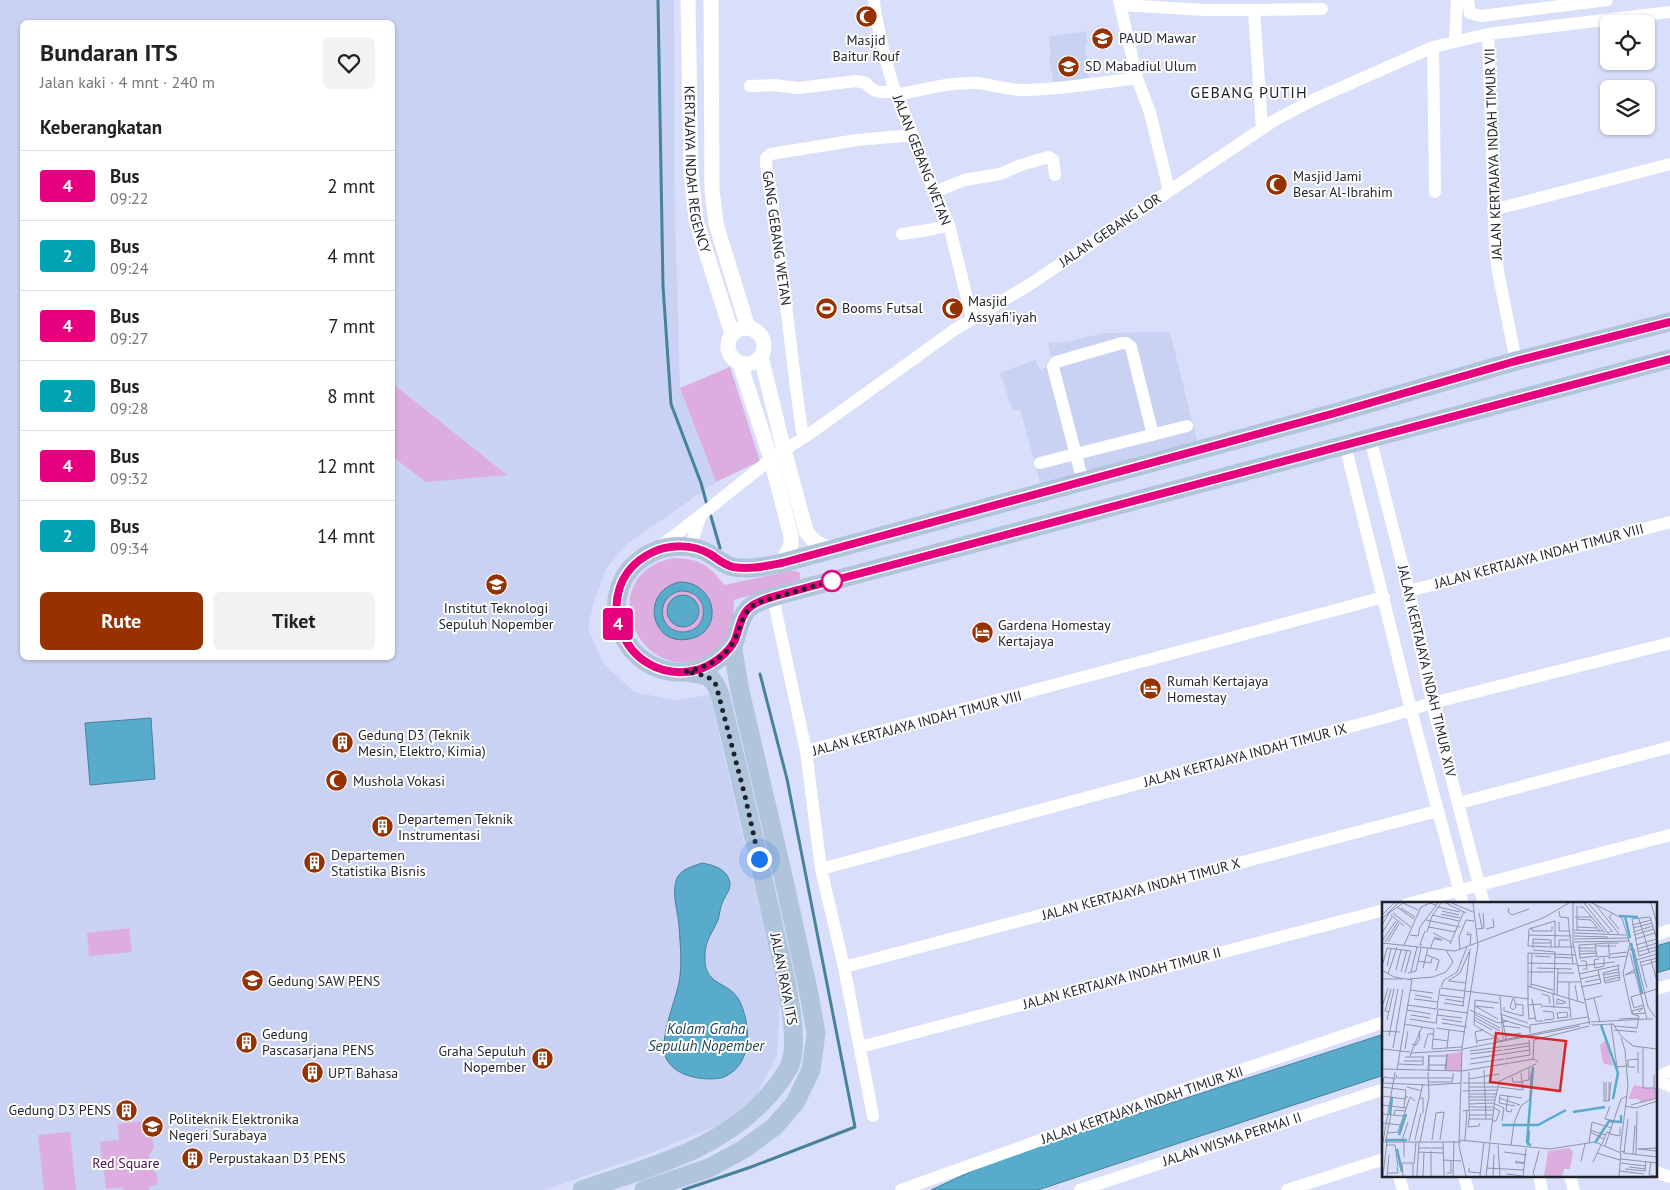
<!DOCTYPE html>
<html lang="id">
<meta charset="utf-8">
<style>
:root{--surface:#fff;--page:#f2f2f2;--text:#222;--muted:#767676;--line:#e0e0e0;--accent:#963100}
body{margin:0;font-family:"PT Sans",sans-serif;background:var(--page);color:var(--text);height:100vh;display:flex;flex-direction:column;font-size:19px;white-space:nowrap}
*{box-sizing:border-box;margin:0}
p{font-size:16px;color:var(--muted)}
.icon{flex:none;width:28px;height:28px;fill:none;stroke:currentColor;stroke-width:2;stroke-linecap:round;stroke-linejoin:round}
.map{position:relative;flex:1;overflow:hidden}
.panel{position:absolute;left:20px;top:20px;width:375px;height:640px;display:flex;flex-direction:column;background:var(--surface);border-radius:8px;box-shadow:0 1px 4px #0004}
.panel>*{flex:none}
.badge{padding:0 10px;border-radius:4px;font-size:18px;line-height:32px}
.fabs{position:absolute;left:1600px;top:15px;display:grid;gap:10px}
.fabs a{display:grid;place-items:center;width:55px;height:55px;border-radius:8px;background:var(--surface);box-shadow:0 1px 4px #0004;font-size:25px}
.you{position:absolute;width:25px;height:25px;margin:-12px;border:4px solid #fff;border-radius:50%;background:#1a73e8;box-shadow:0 0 0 8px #1a73e833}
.map>.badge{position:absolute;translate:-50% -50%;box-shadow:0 0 0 2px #fff}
h2{padding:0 20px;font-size:19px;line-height:45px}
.round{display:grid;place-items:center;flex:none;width:52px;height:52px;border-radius:8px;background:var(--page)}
.headline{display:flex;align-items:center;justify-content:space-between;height:85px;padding:0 20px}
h1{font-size:24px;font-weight:700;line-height:38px}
.primary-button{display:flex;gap:10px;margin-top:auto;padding:10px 20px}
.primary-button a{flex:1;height:58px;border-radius:8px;background:var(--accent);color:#fff;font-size:20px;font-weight:700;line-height:58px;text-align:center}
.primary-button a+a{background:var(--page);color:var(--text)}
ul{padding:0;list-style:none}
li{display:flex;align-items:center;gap:15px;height:70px;padding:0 20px;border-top:1px solid var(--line)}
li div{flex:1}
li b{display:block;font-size:19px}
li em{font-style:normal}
li .badge{min-width:55px;font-weight:700;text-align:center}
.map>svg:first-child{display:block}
.built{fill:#cad2f4;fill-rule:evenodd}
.green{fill:#dcadde}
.water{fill:#58abcb;stroke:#47829b;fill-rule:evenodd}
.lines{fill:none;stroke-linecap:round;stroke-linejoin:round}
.stream{stroke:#47829b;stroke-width:3}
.minor{stroke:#fff;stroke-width:12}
.tertiary{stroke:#fff;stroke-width:15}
.primary{stroke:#b0c5dc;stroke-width:19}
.line-casing{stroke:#fff;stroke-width:11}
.line{stroke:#e6007e;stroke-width:8}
.walk{stroke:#1f212b;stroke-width:5;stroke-dasharray:0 9}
.stop-dot{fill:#fff;stroke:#e6007e;stroke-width:2.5}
.labels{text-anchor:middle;stroke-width:4;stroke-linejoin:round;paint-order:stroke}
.poi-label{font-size:14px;fill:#1f212b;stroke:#fff;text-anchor:start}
.street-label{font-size:14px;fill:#1f212b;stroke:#fff}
.park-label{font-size:14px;fill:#4c0f50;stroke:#fff}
.water-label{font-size:15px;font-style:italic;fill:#1d4250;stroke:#fff}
.quarter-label{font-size:16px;letter-spacing:1px;fill:#1f212b;stroke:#fff}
.inset-river{fill:none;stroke:#58abcb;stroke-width:2.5}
.inset-road{fill:none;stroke:#8f93a8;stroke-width:1}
.view{fill:#d62828;fill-opacity:0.15;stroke:#d62828;stroke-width:2.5}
.inset-edge{fill:none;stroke:#1f212b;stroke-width:2.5}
</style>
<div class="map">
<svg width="1670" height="1190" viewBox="0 0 1670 1190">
<rect width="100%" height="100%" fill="#d9dffb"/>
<path class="built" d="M0,0H674L675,217L680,388L716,482L627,544L607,567L593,604L588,628L603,663L634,692L675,700L710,695L780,997L777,1056L757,1094L726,1122L648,1154L545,1190H0ZM22,22H392V658H22Z
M1086,31L1087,45L1085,46L1089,78L1054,84L1049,55L1051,53L1049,37Z
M1170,332L1197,441L1041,486L1020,409L1013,411L1000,373L1035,360L1040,370L1052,364L1048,343L1070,341L1104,333Z"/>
<path class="green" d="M730,367L760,461L716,482L680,388Z
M392,383L507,475L426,482L393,457Z
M672,558C698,558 709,564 724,585L789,571H796L800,573V579L797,582L734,600C734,623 731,642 709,655C647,690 596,593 657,563C661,561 667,560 672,558Z
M129,928L132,952L89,956L87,933Z
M143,1121L145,1138L152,1137L154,1148L149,1155L151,1169L156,1173L158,1185L149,1186L150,1190H123L122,1187L106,1189L100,1142L119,1140L118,1124Z
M70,1132L76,1190H44L38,1135Z"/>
<path class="water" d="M679,582C717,581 725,633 689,639C651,647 639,592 679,582ZM680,591C710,590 711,630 684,632C658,633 654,597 680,591Z
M667 611a16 16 0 1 1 32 0a16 16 0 1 1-32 0Z
M151,718L155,779L90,785L85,723Z
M702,863C714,865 729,870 730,884C730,891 725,896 723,901C720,907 720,914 718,920C713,932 705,940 705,955C703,987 728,980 739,1000C750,1021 753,1058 731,1073C728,1075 725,1077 721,1078C703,1081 677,1077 667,1060C656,1042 678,997 680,976C682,960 680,942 679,926C678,911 671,893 677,878C681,869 694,866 702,863Z
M1670,942V969L1656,973V946Z
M1384,1034V1075L1038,1190H931L998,1159Z"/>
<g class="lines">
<path class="stream" d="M658,0L663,286L671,404L701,483L707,505
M710,513L720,548
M683,1190L751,1167L855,1127L787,779L760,674"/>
<path class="minor" d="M874,0L875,11L884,54L895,92L913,135L921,160L949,225L972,319
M1119,0L1137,78
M1468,0L1470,13L1481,16L1607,0
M1120,5L1206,10H1254L1262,128
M1254,10L1322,9
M1488,34L1495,245L1498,272L1516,361
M1455,42L1457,0
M1433,47L1435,192
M750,86L774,85L798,88L856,81L866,83C873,94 884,92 895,92
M896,95C922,90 950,82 976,83C992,84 1009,91 1026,90C1063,89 1100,83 1137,78L1150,113L1169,190
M935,192L964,180L1000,174L1021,165L1048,157L1053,160L1055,175
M1493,210L1670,164
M902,234L929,230L949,225
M803,438C789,347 783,255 766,165V158L771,154L857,140L913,135
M1370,438L1409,591L1432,703L1484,904
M1345,445L1411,710L1463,904
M1040,463L1187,426
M1083,482L1053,367L1056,362L1122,343H1126L1131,347L1153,435
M690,547L701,515
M658,548L701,515L771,459L815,430L954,330L1029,285L1275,120L1313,100L1433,47L1488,34L1670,12
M1409,591L1670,522
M773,598L806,751
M1459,803L1670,747
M821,869L1390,716L1432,703L1670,643
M1407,904L1670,835
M1656,935L1670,930
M844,967L1437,811
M1656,989L1670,985
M860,1047L1384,910
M1656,1078L1670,1071
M1656,1080L1670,1086
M873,1116L844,967L821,869L806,751L1384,597
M1656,1172L1670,1177
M1399,1176L1403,1190
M1464,1176L1468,1190
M1539,1176L1542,1190
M1570,1176L1574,1190
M901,1190L1152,1100L1384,1022
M1080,1190L1384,1089
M1287,1190L1384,1159"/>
<g class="tertiary">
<path id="s1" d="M688,0L691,174L696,220L732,334"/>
<path d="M711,0L712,190L716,223L720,237L748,328"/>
<circle cx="746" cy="346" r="18"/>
<path d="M761,357L784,450L806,531C813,542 820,546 831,549"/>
<path d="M740,364L771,459L791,536V545L782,563"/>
</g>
<path class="primary" d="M1670,322L1516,361L1335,413L782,563C766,566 750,570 733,567C724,565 718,559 710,554C693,544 669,544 651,553C584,587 623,688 697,670C711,666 728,654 735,640C739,630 740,617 748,609C759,598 789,593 805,588L1670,359
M582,1190C649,1167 719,1151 768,1096C776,1087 785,1076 790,1065C802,1034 780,957 773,923C756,847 739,771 720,695C713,674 706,675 686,672
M644,1190L709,1168L744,1149L774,1127L795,1103L811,1070L816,1033L809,994L786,889L740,691L733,651L734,641"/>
</g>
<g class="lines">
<defs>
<path id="line" d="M1670,322L1516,361L1335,413L782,563C766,566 750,570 733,567C724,565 718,559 710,554C693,544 669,544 651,553C584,587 623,688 697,670C711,666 728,654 735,640C739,630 740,617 748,609C759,598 789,593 805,588L1670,359"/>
</defs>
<use href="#line" class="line-casing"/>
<use href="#line" class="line"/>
<path class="walk" d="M759,859L745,796L716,685C709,674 698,674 685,672C704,668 726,659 735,639C742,624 741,614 756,603L832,581"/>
</g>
<defs>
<symbol id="mosque-disc" viewBox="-11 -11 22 22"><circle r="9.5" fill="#963100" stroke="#fff"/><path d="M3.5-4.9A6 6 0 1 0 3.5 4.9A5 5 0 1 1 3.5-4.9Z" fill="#fff"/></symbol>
<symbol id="school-disc" viewBox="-11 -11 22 22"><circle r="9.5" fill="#963100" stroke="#fff"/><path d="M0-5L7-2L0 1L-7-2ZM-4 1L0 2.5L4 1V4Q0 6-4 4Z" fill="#fff"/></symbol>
<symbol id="stadium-disc" viewBox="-11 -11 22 22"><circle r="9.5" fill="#963100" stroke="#fff"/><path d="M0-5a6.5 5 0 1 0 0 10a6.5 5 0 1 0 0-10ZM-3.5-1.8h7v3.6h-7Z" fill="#fff"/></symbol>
<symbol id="university-disc" viewBox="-11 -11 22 22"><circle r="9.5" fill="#963100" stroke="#fff"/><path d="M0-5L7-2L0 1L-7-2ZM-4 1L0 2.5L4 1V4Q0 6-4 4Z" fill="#fff"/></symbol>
<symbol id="hotel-disc" viewBox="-11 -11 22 22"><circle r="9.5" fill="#963100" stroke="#fff"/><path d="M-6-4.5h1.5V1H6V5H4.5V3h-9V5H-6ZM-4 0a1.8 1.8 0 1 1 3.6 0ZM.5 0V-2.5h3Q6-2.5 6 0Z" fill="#fff"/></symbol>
<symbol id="building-disc" viewBox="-11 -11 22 22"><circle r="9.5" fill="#963100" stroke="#fff"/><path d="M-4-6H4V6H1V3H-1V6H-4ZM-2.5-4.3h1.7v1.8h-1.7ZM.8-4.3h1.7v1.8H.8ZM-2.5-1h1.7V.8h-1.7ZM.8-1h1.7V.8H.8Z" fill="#fff"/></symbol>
</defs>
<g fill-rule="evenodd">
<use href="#mosque-disc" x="854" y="4" width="25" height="25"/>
<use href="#school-disc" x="1090" y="26" width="25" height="25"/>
<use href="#school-disc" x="1056" y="54" width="25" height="25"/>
<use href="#mosque-disc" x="1264" y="172" width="25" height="25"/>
<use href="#stadium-disc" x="814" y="296" width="25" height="25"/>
<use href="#mosque-disc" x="940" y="296" width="25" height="25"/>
<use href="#university-disc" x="484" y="572" width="25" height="25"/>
<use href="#hotel-disc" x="970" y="620" width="25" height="25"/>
<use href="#hotel-disc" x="1138" y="676" width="25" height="25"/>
<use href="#building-disc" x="330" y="730" width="25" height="25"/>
<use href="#mosque-disc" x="324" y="768" width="25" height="25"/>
<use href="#building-disc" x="370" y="814" width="25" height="25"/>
<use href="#building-disc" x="302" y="850" width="25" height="25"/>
<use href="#university-disc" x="240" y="968" width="25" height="25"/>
<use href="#building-disc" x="234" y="1030" width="25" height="25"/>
<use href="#building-disc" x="530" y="1046" width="25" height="25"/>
<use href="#building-disc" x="300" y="1060" width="25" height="25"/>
<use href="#building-disc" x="114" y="1098" width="25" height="25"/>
<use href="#university-disc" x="140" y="1114" width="25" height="25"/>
<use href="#building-disc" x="180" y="1146" width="25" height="25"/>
</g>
<circle class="stop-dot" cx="832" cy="581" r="10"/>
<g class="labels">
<g class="poi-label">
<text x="1119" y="43">PAUD Mawar</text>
<text x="866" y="45" text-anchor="middle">Masjid<tspan x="866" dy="16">Baitur Rouf</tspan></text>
<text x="1085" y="71">SD Mabadiul Ulum</text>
<text x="1293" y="181">Masjid Jami<tspan x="1293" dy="16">Besar Al-Ibrahim</tspan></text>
<text x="968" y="306">Masjid<tspan x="968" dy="16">Assyafi'iyah</tspan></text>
<text x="842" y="313">Booms Futsal</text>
<text x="496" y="613" text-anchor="middle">Institut Teknologi<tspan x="496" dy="16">Sepuluh Nopember</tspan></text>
<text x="998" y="630">Gardena Homestay<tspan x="998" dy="16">Kertajaya</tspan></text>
<text x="1167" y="686">Rumah Kertajaya<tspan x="1167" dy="16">Homestay</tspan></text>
<text x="358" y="740">Gedung D3 (Teknik<tspan x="358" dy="16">Mesin, Elektro, Kimia)</tspan></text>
<text x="353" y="786">Mushola Vokasi</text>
<text x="398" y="824">Departemen Teknik<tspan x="398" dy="16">Instrumentasi</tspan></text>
<text x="331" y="860">Departemen<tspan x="331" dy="16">Statistika Bisnis</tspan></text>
<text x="268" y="986">Gedung SAW PENS</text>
<text x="262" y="1039">Gedung<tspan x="262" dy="16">Pascasarjana PENS</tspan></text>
<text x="526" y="1056" text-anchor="end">Graha Sepuluh<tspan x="526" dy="16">Nopember</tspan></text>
<text x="328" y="1078">UPT Bahasa</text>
<text x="111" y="1115" text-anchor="end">Gedung D3 PENS</text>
<text x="169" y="1124">Politeknik Elektronika<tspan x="169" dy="16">Negeri Surabaya</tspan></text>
<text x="209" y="1163">Perpustakaan D3 PENS</text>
</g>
<g class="street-label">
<text transform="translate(1493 154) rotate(-92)" y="5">JALAN KERTAJAYA INDAH TIMUR VII</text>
<text transform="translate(922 160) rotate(69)" y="5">JALAN GEBANG WETAN</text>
<text dy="5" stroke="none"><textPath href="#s1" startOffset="170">KERTAJAYA INDAH REGENCY</textPath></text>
<text transform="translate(1110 230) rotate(-34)" y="5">JALAN GEBANG LOR</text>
<text transform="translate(777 238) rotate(82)" y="5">GANG GEBANG WETAN</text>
<text transform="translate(1539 556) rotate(-15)" y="5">JALAN KERTAJAYA INDAH TIMUR VIII</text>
<text transform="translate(1427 671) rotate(77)" y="5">JALAN KERTAJAYA INDAH TIMUR XIV</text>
<text transform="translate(917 723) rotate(-15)" y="5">JALAN KERTAJAYA INDAH TIMUR VIII</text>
<text transform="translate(1245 755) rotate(-15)" y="5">JALAN KERTAJAYA INDAH TIMUR IX</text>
<text transform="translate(1141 889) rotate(-15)" y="5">JALAN KERTAJAYA INDAH TIMUR X</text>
<text transform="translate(1122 978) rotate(-15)" y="5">JALAN KERTAJAYA INDAH TIMUR II</text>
<text transform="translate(784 979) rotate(79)" y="5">JALAN RAYA ITS</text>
<text transform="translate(1142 1105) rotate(-19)" y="5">JALAN KERTAJAYA INDAH TIMUR XII</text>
<text transform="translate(1232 1139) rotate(-18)" y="5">JALAN WISMA PERMAI II</text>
</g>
<g class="park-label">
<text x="126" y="1168">Red Square</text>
</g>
<g class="water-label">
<text x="706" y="1034">Kolam Graha<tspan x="706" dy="17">Sepuluh Nopember</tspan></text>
</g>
<g class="quarter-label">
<text x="1249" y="98">GEBANG PUTIH</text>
</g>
</g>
<g transform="translate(1382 902)">
<rect width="275" height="275" fill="#d9dffb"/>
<path d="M224,138L231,164L221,161L218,143ZM79,150V169H65V152ZM252,183L275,188V195L259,201L257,197H246ZM188,246L191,250L188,267H182L180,274H162L166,249Z" fill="#dcadde"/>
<path class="inset-river" d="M237,14L256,15M243,14L248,36M249,41L260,92M219,123L236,171L231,197M191,210L223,205M8,213L10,195M120,223H156L184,208M147,229L146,242L149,243M17,233L24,212M3,238H25M145,241L151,165M213,241L227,219L239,220V213M15,247L20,270"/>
<path class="inset-road" d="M64,1L84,11M70,1L91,10M191,1V41L208,123M202,1L226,31L229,29M210,1L240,16L248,42L241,71L250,112L257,114L255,126L232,124M269,1L275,22M207,2L231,30M213,2L237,32M15,5L32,17M56,5L78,10M197,5H201L223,31M19,6L33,15M127,6L126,10L130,13L147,7M60,9L77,13M177,9L178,15L187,16M11,11L30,26M97,11L100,26M231,11L227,15L237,27M59,12L78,16M0,13L12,1M9,13L22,24M50,13L77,19M193,15H210M1,16L16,1M186,16L191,62M195,17L209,18L218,29M257,17L267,50M44,18L78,25M177,20V29H187M0,23L7,11L21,1L36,8M250,23L269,18M47,25L73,30M150,25V29H170V24M195,25L215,26M251,26L270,21M95,27L102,26L101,11M104,27L112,25L111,17M191,28L221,29M195,28V4M45,30L50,14L59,1M86,30L85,33L89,32L88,43M251,30L271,24M0,31L10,15M51,31L69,40M192,31L244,33M28,33L36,34L38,25L56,1M147,33L189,34M252,33L272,27M192,34L226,35M192,37L246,36M253,37L273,31M275,38L268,15L250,17L257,54L275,48M0,39L14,19M3,40L16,20M6,40L17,22M192,40L247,39M0,41L73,49L161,16L187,1M151,41V37L169,38V41M226,41L227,46V51L228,54L215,55L213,42L226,41H237M68,42L82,9M22,43L39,5L48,1L54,3M40,43H38L43,29M254,43L275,37M214,44H234M177,45V38H187M49,46V44L52,37L53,35L60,38L52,37M151,46V41H169V45M173,46V19L147,27L146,44L169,45H192M196,46H214M78,47L77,35L84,18L92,19M255,47L275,41M151,48L173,50L172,92M247,48L252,47L266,105L273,115M198,49H214M256,50L275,45M248,51L265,117H271M198,52L214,51M228,52L246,50M45,53L57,58L54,69M153,54L169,55M172,55L190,56M198,56L214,54M226,56L245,54M198,57L197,43L213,42M217,57L212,58L213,66L222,64V56M254,58L275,52M269,58L275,79M36,59L49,61L50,56M199,59H204L205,67H201M258,59L265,86M259,60L275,56M1,61L5,46L29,49L23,71M146,61L195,62M5,64L9,47M196,64L233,60M236,64L238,78L223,81L221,71L236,67M259,64L275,59M41,66L46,46M155,66L190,67M0,68L12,75L30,78L15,168M14,68L19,48M252,68L243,73L253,70M19,70L25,48M29,70L35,45M147,70H172M26,71L34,69L39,46M176,71H192M6,72L15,45M197,72L238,63M221,73L237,70M222,76L237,73M0,77H20M27,77L51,75L64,70L71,60L64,48M198,77L217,73M66,79L78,71L87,50M67,79L84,81M222,79L238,75M175,80H198M203,80L218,77M149,82L171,88M193,83L196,100M145,84L202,101M59,85L62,78L75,70L85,45M149,85L150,51M199,85L219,81L216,68M59,86L147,97M28,88L51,91M171,91L172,106M160,92L167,94L168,102M33,93L50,96M58,93L82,96M175,93L176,67M118,94L121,137M131,96L128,105L131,108L134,105L132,96M212,96L218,120M32,97L56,100M63,97L81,100M150,97L154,119H161M187,97L189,116M187,97V80M93,98L92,123L118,138M93,98L117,101M203,98L220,94M62,101L82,104M174,102L183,101L184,100L175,97V101M25,103L55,107M146,103L147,117L153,116M261,103L252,106L249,95L275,87M81,104L88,47M93,104L116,117M93,104L112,106M161,104L188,106M0,105L6,86M122,105V109L141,114V103L133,102M55,106L58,86M160,106L159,102L146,103V51L193,53M56,107L86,111M25,108L49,112M88,108L116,121L126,119M161,109L171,110L172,117L162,118M7,110L3,109L9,87M256,110L261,106L250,109L251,112L263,111M92,112L118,126M118,112L146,121M29,113L48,116M55,113L80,116M92,115L118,129M120,115L124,137M176,116L186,115L185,110L175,111L176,117M28,117L53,121M60,117L80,120M237,117L256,116M5,118L12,87M92,118L110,128M121,118L148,126M209,120L265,117M60,121L85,125M22,122L52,127M54,122L56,107M229,122L235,165L244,164M210,123L231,122L240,135M122,124L138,126M54,126L83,130M52,127L50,147L80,145M232,128L255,130M0,129L18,130M148,131V123L206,115M7,134L16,87M123,134L139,131M240,135L251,144L248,141M239,136L243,148L246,184L238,249L243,250M51,137L66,139M95,139L114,136M112,140L208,120M30,142L34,143L38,136L37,129M95,142L93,130L101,128M251,144L275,147M11,146L21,87M42,146L46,132H52M65,146L67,128M261,146V186H272M0,147L28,150M23,147L26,129M81,147L198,124M122,148L148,144M88,149L148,141M29,151L40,125M88,152L121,148M47,154H64M23,155H42M28,155L29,151L80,148M88,157L148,148M123,157L148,153L147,138M151,158L152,138L207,124M22,159H41M16,162L41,163V155M88,162L122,157M47,163H63M253,165H246V158L256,157M0,167L80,169L152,157L156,160M46,168L47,153V169M63,168L65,152L64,169M102,168L104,217M256,171V150M14,173L15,176H46M272,173V187H275M130,175L131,180H141M47,176H71V171M87,177L117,172M141,179L147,178V166M47,180H70L71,176M116,180L154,162M222,180V199H227M0,181L46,183M1,181L2,175L14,177M81,181H117L113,198H87M47,183L79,181M0,185L24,188L22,206M25,185L40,189M87,185H116M117,185L141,188L139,171M81,189L115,188M87,192H114M0,194L23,197L26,194M126,194L124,209L129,210L130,207M87,195H113M38,196H41V211M117,196L138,203M224,199V180M227,199L229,180M227,199V180M87,202L112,201M113,202L122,206L120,219M0,203L24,206M249,203L275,196M133,204L117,201L118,193L140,196M139,204L148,197L149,171M228,204L223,217L233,219M243,204L254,206L275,199M87,205H112M87,208V170M89,208H111M81,209L88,208L86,225L97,224L98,221M0,212L22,214M12,213L13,208L23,209M87,213H111M87,217H110M110,219H114L118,209L112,206M0,221L19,223M208,228L223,233M208,230L222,237M6,231L16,230L28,195L33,199M228,232L238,234V225M4,238L9,212M20,238L26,220M22,238V255M33,238L39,211M50,238L54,211L62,210L58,238M77,238L168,247L213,240L239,251L237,274M83,238L85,208M27,239L41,182M108,239L113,197M0,240H79M1,240L13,170M38,240L47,195L46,170M61,240L62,274M207,241L210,220L230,226M220,242L225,230L229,231M5,243H13L16,265M116,243L118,274M129,243L132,221L139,204M223,244L239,197L245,194M37,246H61M256,247L275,246M256,247L275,249M36,250L61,251M122,250L145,253M215,251L238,258M241,251L275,255M242,251L246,217M251,252L253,223M254,252L255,209M239,257L275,261M61,258L79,259M133,259L142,261H133M199,259L203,242M211,260L219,243M269,260L267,273L275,274M239,261L263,264M32,262L34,240M247,265L264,267M87,266V270L99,271M104,266L142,268M243,267L263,269L264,259M238,269L262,272M5,271H16L15,265M65,271H69V259M125,272L140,274M1,274L5,239M5,274L7,253M21,274L20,261H31V274M35,274L37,240M41,274L42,250M49,274V249M71,274L72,239M84,274L77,244L80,145L96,43L91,1M98,274L102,240M104,274L108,241M111,274L112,252M141,274L144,246M153,274L151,272L157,249"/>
<path class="view" d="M114,131L184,139L178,189L108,180Z"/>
<rect width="275" height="275" class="inset-edge"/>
</g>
</svg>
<div class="fabs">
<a><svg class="icon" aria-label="locate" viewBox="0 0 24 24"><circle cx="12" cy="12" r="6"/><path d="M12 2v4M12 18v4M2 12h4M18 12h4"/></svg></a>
<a><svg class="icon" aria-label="layers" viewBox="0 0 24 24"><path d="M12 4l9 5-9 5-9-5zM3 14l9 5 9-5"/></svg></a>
</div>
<div class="you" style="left:759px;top:859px"></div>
<b class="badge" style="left:618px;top:624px;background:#e6007e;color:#fff">4</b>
<section class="panel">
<div class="headline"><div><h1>Bundaran ITS</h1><p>Jalan kaki · 4 mnt · 240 m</p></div><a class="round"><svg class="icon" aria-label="heart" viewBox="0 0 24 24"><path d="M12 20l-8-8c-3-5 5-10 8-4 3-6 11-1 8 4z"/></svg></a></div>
<h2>Keberangkatan</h2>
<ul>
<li><span class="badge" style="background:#e6007e;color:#fff">4</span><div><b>Bus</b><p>09:22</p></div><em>2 mnt</em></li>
<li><span class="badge" style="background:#00a3b4;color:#fff">2</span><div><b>Bus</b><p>09:24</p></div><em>4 mnt</em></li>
<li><span class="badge" style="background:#e6007e;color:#fff">4</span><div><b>Bus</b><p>09:27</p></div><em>7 mnt</em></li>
<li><span class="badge" style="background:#00a3b4;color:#fff">2</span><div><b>Bus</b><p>09:28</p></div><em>8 mnt</em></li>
<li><span class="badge" style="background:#e6007e;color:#fff">4</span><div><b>Bus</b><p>09:32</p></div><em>12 mnt</em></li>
<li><span class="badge" style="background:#00a3b4;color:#fff">2</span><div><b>Bus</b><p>09:34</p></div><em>14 mnt</em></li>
</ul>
<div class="primary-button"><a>Rute</a><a>Tiket</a></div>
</section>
</div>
